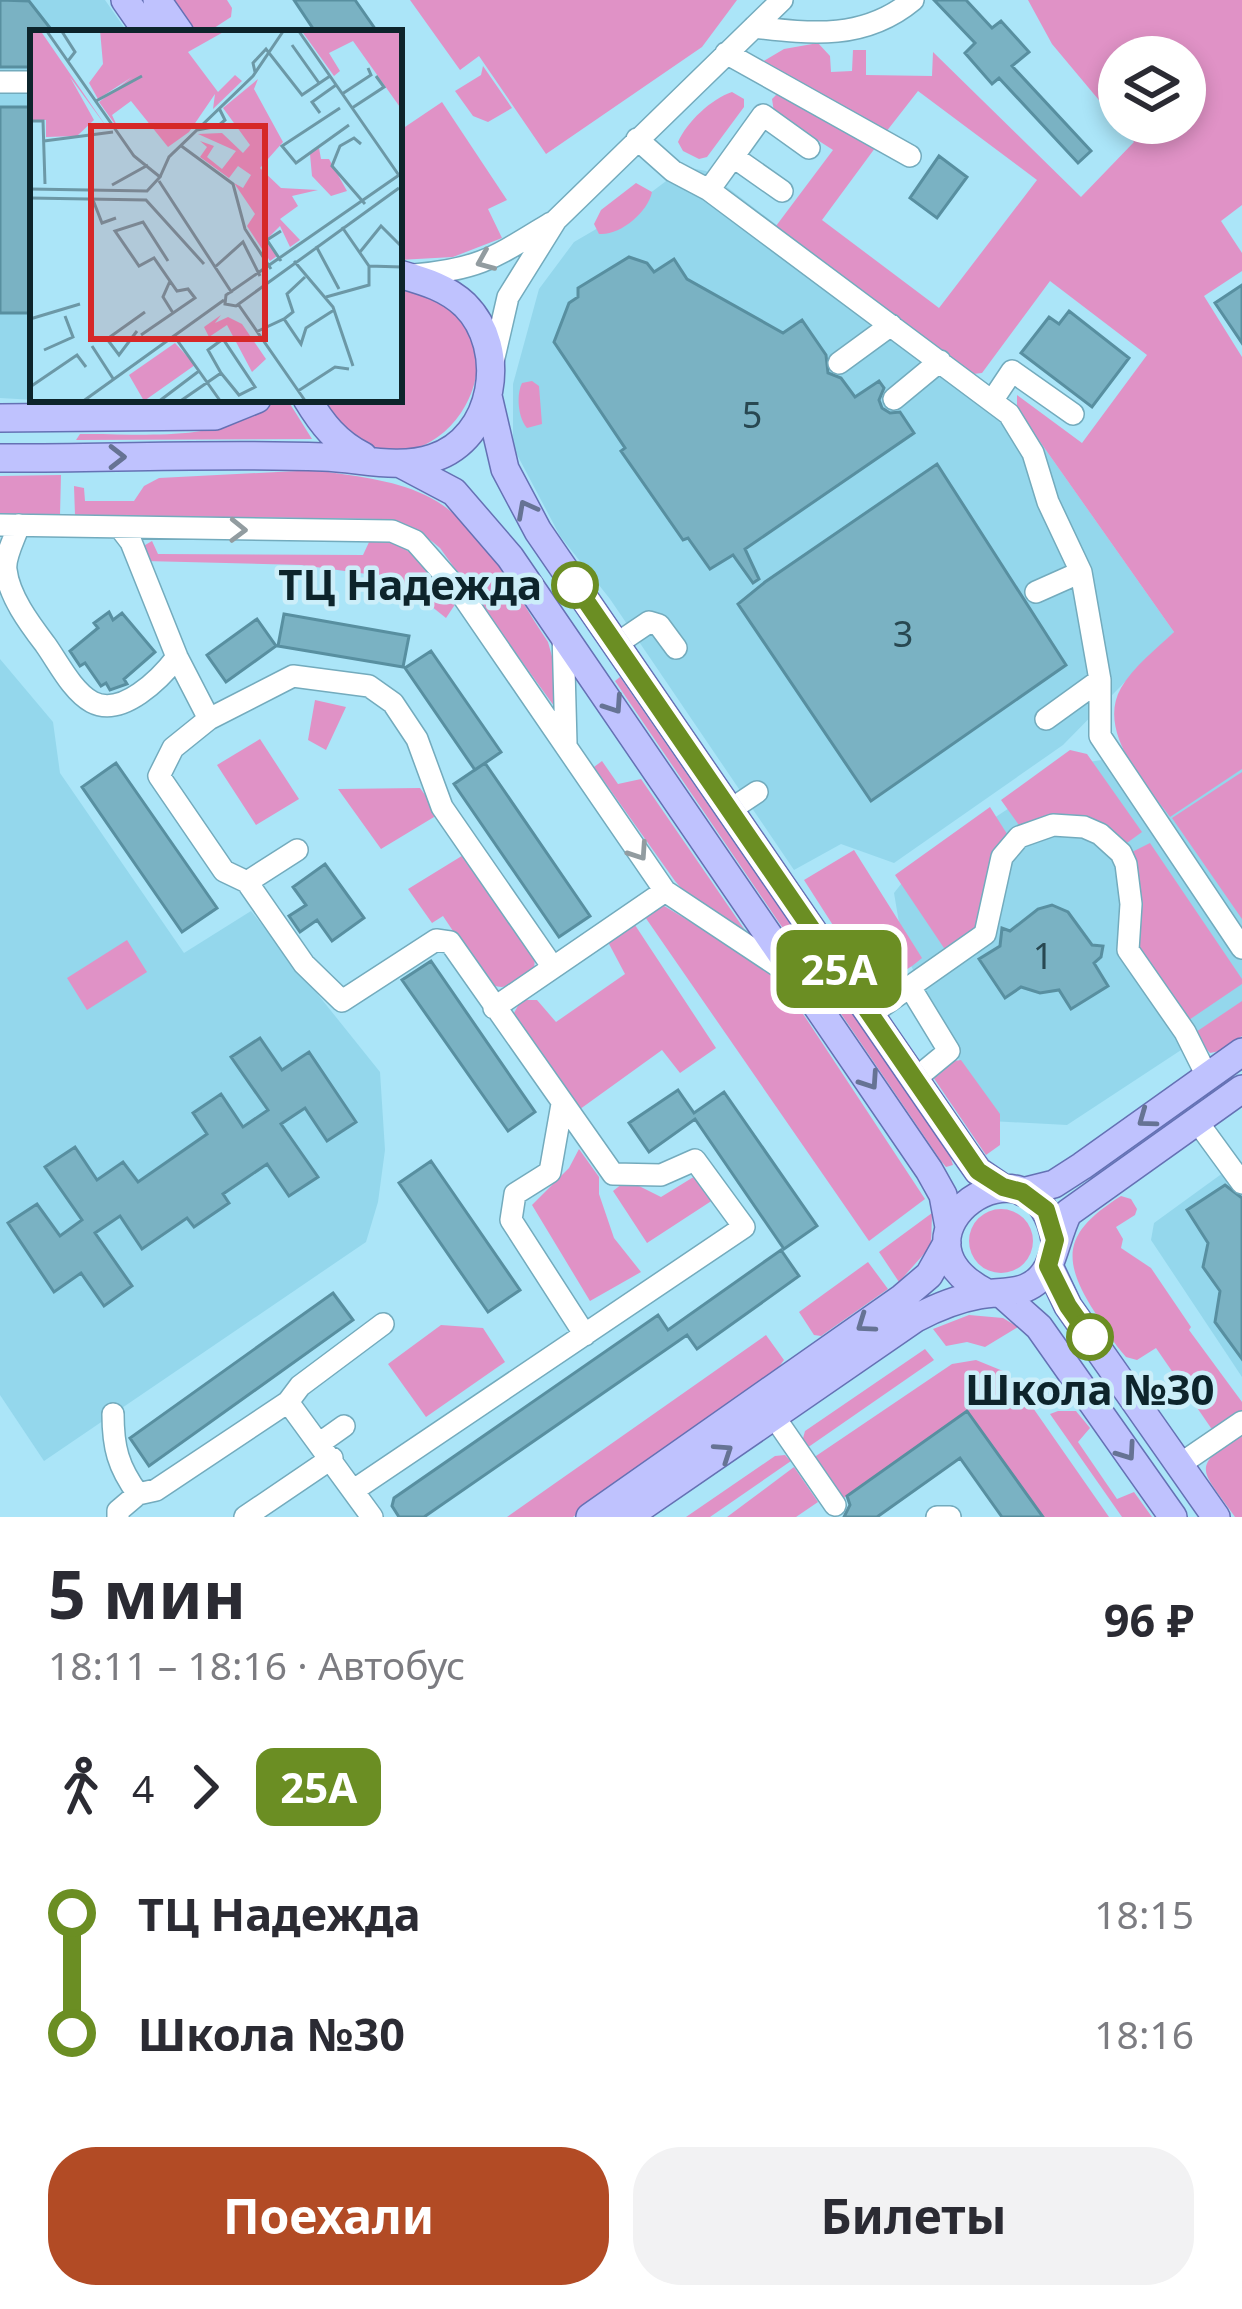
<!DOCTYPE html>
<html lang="ru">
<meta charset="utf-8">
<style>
:root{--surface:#fff;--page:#f2f2f3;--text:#2b2b33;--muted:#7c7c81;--accent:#b24b25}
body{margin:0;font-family:"Noto Sans",sans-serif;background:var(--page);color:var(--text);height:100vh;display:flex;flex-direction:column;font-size:45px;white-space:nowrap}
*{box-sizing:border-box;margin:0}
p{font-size:39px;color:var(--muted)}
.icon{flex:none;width:66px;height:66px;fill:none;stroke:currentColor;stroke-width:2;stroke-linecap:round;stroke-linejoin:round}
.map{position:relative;height:1517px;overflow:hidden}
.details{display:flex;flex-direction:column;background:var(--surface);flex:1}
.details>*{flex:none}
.badge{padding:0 24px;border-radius:18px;font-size:42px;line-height:78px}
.buttons{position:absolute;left:1098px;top:36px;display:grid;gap:24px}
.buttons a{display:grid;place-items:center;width:108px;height:108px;border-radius:50%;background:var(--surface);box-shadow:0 6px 18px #0003;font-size:60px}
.map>.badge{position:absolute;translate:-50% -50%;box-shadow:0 0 0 6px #fff}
.legs{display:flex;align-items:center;gap:18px;height:132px;padding:0 48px;font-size:39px}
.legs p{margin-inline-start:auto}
.summary{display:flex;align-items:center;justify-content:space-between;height:204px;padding:0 48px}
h1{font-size:66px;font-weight:700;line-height:90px}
.button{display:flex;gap:24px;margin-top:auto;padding:24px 48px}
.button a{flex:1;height:138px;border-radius:48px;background:var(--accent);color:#fff;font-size:48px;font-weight:700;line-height:138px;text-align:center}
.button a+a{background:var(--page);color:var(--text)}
ul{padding:0 48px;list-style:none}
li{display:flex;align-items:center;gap:42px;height:120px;font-size:45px}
li i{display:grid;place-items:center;width:18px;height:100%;margin:0 15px;background:currentColor}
li i::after{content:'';width:30px;height:30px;margin:-15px;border:9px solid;border-radius:50%;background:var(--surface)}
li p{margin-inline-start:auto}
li:first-child i{background:linear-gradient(#0000 50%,currentColor 0)}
li:last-child i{background:linear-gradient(currentColor 50%,#0000 0)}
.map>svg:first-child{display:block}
.built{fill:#94d7ec}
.green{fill:#e092c6;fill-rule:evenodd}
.building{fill:#7ab2c3;stroke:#588fa0;stroke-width:3}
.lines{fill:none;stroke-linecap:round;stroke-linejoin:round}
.minor-casing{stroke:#73abbd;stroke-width:24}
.major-casing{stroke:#6571b4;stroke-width:30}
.minor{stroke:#fff;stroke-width:21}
.major{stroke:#bfc2fe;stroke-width:27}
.oneway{stroke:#929ca0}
.oneway2{stroke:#667394}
.line-1-casing{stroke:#fff;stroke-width:27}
.line-1{stroke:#6b8e23;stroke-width:18}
.stop-1-dot{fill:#fff;stroke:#6b8e23;stroke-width:6}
.labels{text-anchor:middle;stroke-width:9;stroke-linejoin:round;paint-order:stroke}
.number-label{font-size:36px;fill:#284851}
.stop-label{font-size:42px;font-weight:bold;fill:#0d242b;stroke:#cceef9;text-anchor:end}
.inset-road{fill:none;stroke:#6c98a6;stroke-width:3}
.view{fill:#d62828;fill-opacity:0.15;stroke:#d62828;stroke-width:6}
.inset-edge{fill:none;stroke:#0d242b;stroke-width:6}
</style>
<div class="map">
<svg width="1242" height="1517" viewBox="0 0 1242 1517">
<rect width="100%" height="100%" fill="#abe5f8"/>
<path class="built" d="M0,0H105L128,33H33V399H204L88,403L0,398Z
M685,167L706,171L1017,409L1174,632L1063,745L894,863L841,844L794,870L610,599L560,536L513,447V384L539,289L574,242L622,214Z
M0,659L53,722L60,773L184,953L251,911L380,1072L385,1150L378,1202L366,1242L44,1461L0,1395Z
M1242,716V1010L1067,1125L990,1121L904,952L894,893L909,874L1076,764L1190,746Z
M1227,1170H1242V1377L1151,1240L1154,1223Z"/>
<path class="green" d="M170,0H227L232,8L231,17L208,32L197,33Z
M410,0H737L702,47L546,154L479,56L460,70Z
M1028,0H1242V205L1221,221L1242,253V271L1204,296L1242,357V769L1170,817C1146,784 1096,732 1121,688C1133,667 1156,649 1174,632L1017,409V395L1082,443L1147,355L1050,281L982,373L973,374L776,226L833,150L774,112L772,99L779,92L878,144L822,220L939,308L1037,180L918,91L886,132L762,62L784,49L818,43L830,56L831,72L852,71L853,50H866V75L932,76L933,52L1081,197L1134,142L1052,44ZM1119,57H1185V123H1119Z
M483,66L512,108L488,122L473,116L455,91L481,75Z
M732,92L744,99V107L707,157L699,159L683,151L678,142C687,122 711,99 732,92Z
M442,102L507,200L488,209L502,238L453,257L399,260V131Z
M636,183L652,192C648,212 620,236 599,234L594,224L601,210Z
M399,290C571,315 419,554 323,399H399Z
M532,381L539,386L542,424L527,428C518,418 516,395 522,383Z
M277,399H287L312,439L76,440L80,434C146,433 222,445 277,399Z
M316,470C352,476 392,479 425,495C482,522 514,592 548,642L553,660L554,706L440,548C421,531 404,524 379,519L75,515L74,486L84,488L85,501H134L144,486L159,478Z
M61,475L60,515L0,514V476Z
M370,540C412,539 431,574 456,603L446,618L396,578L301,565L145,561L140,548L152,541L158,554L363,555Z
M620,677L950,1156L953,1165L946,1167L941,1161L615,681Z
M315,700L346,707L326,750L308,740Z
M260,739L299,799L256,825L217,765Z
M1070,750L1087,754L1142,832L1120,848C1082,828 1063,806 1021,828L1001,800Z
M602,761L618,784L641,779L751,939L688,896L675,881L594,767Z
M1242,772V919L1172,818Z
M420,788L439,814L381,849L338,789Z
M990,807L1009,837L981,927L946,951L895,875Z
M1150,843L1242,979V984L1186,1022L1137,952L1126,855Z
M854,850L922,958C903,974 888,983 863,972L804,880Z
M465,854L535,956L534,971C517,982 502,996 485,979L443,916L432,923L408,889Z
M661,904L760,964L782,982L925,1199L869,1241L643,914Z
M633,922L716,1048L680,1073L662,1050L576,1112L515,1022L514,1013L521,1000H537L556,1022L625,974L608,942Z
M127,940L147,972L87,1010L67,978Z
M1242,1001V1036L1220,1051L1210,1053L1193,1034Z
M961,1060L1000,1114V1145L986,1155L933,1077L947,1062Z
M579,1149L599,1177V1194L614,1238L641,1272L590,1301L532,1205L569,1168Z
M700,1173L716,1198L647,1243L613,1191L627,1180L661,1197Z
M1121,1196L1131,1199L1137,1209L1135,1215L1116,1227L1123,1239L1121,1248L1151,1268L1191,1327L1189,1330L1242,1402V1414L1220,1428H1211L1156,1348L1137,1360L1126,1357C1113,1343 1104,1326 1094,1311C1059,1256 1066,1231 1121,1196Z
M969 1241a32 32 0 1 1 64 0a32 32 0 1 1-64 0Z
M932,1213L931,1246L899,1282L879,1252Z
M868,1262L888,1289L821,1336L814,1335L799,1312Z
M969,1315L1003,1318L1018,1327L985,1347L967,1342L946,1346L933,1329Z
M441,1325L483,1328L505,1362L426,1417L388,1364Z
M766,1335L784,1360L770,1379L573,1517H507Z
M925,1349L934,1360L807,1448L802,1442L805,1431Z
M976,1360L1003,1371L1024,1395L1109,1517H1043L967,1411L841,1500L813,1458L952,1364Z
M1058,1411H1076L1090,1428L1078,1442L1117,1499L1134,1492L1152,1517H1122L1050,1414Z
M1242,1431V1517H1235C1200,1467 1190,1470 1242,1431Z
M785,1455L791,1461L710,1517H686L775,1456Z
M794,1467L818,1502L796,1517H727Z"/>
<path class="building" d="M0,0L29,1L54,33H33V67H0Z
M294,0H355L378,33H316Z
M934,0H966L992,28L1001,21L1029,52L1012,66L1091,151L1078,163L999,78L992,84L965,53L975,43Z
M0,107H33V313H0Z
M939,156L967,177L937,218L910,198Z
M629,257L647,263L654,272L674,259L687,279L783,333L802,320L826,355L828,373L841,378L855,397L879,381L884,388L879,400L882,408L890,413L900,412L914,433L745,549L759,579L753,583L733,555L710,569L688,538L683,540L621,451L625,448L554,342L569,303L578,297V288Z
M1242,285V343L1215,303Z
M1069,311L1129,358L1092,407L1021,353L1049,317L1059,324Z
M937,464L1066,665L871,801L738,604L765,582Z
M109,612L113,620L122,613L155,652L124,679L127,684L110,690L106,683L101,686L85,663L80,666L70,651L98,628L94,623Z
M284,614L409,636L403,667L278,646Z
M257,619L276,646L226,682L207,655Z
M431,651L501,752L475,770L405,668Z
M116,763L217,908L182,932L82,787Z
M485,763L590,916L559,937L454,784Z
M325,864L364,918L332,941L317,920L300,932L289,916L306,905L293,887Z
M1052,905L1068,912L1092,945L1103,946L1101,957L1094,963L1108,986L1071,1009L1059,990L1040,993L1021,987L1005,998L979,959L1000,946L1002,928L1010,931L1038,909Z
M431,961L535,1112L508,1131L402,980Z
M260,1038L282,1070L309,1052L356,1122L327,1141L305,1108L281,1124L318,1177L289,1196L267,1164L223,1194L229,1203L194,1227L187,1218L142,1249L120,1216L95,1233L132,1286L104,1306L81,1273L54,1292L8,1223L37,1204L60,1236L82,1220L45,1167L75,1147L97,1180L123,1162L138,1182L207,1134L193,1113L221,1094L243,1127L268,1110L231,1057Z
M678,1090L694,1113L724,1092L817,1226L784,1249L695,1119L649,1152L629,1123Z
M431,1161L520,1290L488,1312L399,1183Z
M1225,1185L1242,1198V1359L1215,1322L1220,1291L1203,1267L1208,1243L1187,1210Z
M781,1250L799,1276L697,1349L687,1335L424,1517H399L392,1506L394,1498L658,1315L668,1330Z
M333,1293L353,1320L149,1466L130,1438Z
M967,1411L1043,1517H1002L960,1458L877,1517H844L850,1505L847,1496Z"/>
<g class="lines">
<defs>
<path id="minor" d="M754,27C812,34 865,40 913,0
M726,53L910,156
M0,82H33
M637,139L673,171L709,190L1009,414L1033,453L1048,502L1081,572L1100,680V736L1242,948
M735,158L782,191
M709,190L763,115L809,148
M414,275C481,269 495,257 551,223
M493,362L508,297L556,220L782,0
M839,363L891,325
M894,399L940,361
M992,401L1012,371L1073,414
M0,525L392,531L415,541L460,592L665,891L793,976
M19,525C15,538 4,557 6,570C9,596 29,623 45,644C58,662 72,691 92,702C122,718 161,678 177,657
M121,529L131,542L177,657L209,719
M1036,592L1081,572
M563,632L566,743
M615,645L649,622L659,625L676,648
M1046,719L1100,680
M730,810L757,792
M247,882L297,850
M910,987L949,1051L915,1079
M494,1008L665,891
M871,1014L985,934L1002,857L1019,837L1053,825L1084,827L1100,834L1121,853L1126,864L1131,904L1128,950L1185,1032L1207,1076
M562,1104L550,1172L515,1194L511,1220L585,1335
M1196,1120L1242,1183
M288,1402L372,1517
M113,1414C113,1447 118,1467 138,1494
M775,1418L835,1505
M320,1443L344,1426
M1179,1465L1242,1422
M354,1490L744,1227L695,1160L661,1175L613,1174L450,942L436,940L342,1001L304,964L247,882L224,871L159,776L173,748L209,719L293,676L369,686L393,703L417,739L442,807L552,966
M118,1517V1511L138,1494L156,1490L288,1402L300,1386L383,1324
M245,1517L332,1458
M937,1517H950"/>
<path id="major" d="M125,0L148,33
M157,0L180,33
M488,396L505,469L538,531L966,1154L978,1171L1003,1188
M307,399C322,424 337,443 363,456
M0,418L215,416L257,399
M0,458C108,459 216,453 323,457C359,458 398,470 433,458C495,438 509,349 465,305C446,287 423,281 399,274
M401,464L454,492L510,557L929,1170L943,1195L949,1227
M1022,1192L1054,1184L1082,1166L1242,1052
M1049,1266L1068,1306L1216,1517
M987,1293C873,1235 1035,1122 1055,1240
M1003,1295L1039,1327L1173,1517
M590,1517L902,1298L929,1275L947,1243
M627,1517L916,1318C937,1307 956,1299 979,1295C1005,1290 1032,1297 1048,1267C1055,1253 1059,1231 1068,1213L1242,1089"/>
</defs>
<use href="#minor" class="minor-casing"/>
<use href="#major" class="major-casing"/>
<use href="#minor" class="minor"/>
<use href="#major" class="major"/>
</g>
<defs><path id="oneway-chevron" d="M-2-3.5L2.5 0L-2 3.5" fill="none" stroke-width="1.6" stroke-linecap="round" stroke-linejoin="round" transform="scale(3)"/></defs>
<g class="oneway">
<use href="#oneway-chevron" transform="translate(485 261) rotate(157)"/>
<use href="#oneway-chevron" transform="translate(238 530) rotate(1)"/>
<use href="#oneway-chevron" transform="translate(639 852) rotate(56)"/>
</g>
<g class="oneway2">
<use href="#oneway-chevron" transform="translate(117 457)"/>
<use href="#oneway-chevron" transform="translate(526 509) rotate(-118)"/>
<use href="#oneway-chevron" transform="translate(614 705) rotate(56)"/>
<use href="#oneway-chevron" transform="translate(870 1081) rotate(56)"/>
<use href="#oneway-chevron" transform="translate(1146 1119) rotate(144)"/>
<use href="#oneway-chevron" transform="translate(865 1324) rotate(145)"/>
<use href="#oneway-chevron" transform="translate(724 1452) rotate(-34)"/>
<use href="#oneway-chevron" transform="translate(1127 1452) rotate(55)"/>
</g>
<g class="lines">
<defs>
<path id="line-1" d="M575,585L978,1171L1003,1187L1022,1192L1046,1210L1055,1240L1048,1266L1068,1306L1090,1337"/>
</defs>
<use href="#line-1" class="line-1-casing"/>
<use href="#line-1" class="line-1"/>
</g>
<g class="stop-1-dot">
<circle cx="575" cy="585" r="21"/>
<circle cx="1090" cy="1337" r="21"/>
</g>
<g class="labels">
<g class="number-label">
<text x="752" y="428">5</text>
<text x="903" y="647">3</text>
<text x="1043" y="969">1</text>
</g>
<g class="stop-label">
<text x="542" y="600">ТЦ Надежда</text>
<text x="1090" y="1405" text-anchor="middle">Школа №30</text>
</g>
</g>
<g transform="translate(30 30)">
<rect width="372" height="372" fill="#abe5f8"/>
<path d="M0,0H10L78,99L40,47L64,90L47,106L16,107V90H0ZM70,0H197L158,22L188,62L205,45L212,51L183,79L185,64L159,102L138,117L101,71L82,85L89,100L69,72L102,47L68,69L59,53L73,34ZM271,0H372V80L323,11L299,23L310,41L304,46ZM228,49L224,59L253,112L230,138L251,158L288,160L262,166L268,176L250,189L270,210L260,217L250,196L236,210L247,226L240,231L217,196L225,184L204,153L213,158L221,145L208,136L199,148L170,127L177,117L170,111L184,116L177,127L192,139L206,121L168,104L192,103L213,123L220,115L193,78ZM289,118L291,129H299L317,161L301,166L282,146L280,124ZM191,285L185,293L198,287L212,294L236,329L222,342L197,295L179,307L174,297ZM145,313L165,335L114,371L99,345Z" fill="#e092c6"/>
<path class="inset-road" d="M31,0L45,22L38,31M268,0L368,144M262,15L289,53M225,42L223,33L236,19L272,65L300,46M312,64L341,45L338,38M66,71L112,46M310,78L252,116L266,133L319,95M322,78L354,57L346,46M290,83L282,72L306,55M0,91H13L15,154M167,100L188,96L195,90L189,78M14,111L83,102M331,114L324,108L310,116L302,136L335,174M150,115L203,154L215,199L241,239M130,147L139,127L223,46L254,0M129,151L202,263M82,155L118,135M369,158L206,276L195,274L196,265L372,143M0,159L117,161L130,147L104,126L16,0M0,168L116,170L174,234M63,170L72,193L86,188M312,197L339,236L372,237M251,201L237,210L251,231M286,216L309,259M330,222L351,196L372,217M264,231L303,277L323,336M185,237L213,212L230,246M140,251L133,267L143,283M296,267L339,255V236M208,274L276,372M0,289L50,274M254,289L263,282L257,264L275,247M107,301L89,325L77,309L115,282M226,302L254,289L271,314L276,298L304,280M111,305L165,268L158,259L147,261L124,228L109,236L85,201L113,192L138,231M147,310L191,372M62,316L84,350M14,320L43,307L35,286M0,357L47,325L56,337M268,361L305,337L319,339M52,372L194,270M128,372L169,341M149,372L191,343L178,320L193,309L225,357L209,365L191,343"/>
<path class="view" d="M61,96H235V309H61Z"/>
<rect width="372" height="372" class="inset-edge"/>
</g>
</svg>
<div class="buttons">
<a><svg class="icon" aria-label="layers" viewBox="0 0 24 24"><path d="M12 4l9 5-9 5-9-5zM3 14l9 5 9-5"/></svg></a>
</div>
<b class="badge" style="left:839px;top:969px;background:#6b8e23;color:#fff">25А</b>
</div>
<section class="details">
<div class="summary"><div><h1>5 мин</h1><p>18:11 – 18:16 · Автобус</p></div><b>96 ₽</b></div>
<div class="legs"><svg class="icon" aria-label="walk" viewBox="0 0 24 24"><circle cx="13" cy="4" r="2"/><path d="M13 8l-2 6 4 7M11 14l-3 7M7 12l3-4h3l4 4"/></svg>4<svg class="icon" aria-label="forward" viewBox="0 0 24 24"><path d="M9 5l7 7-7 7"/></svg><b class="badge" style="background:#6b8e23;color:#fff">25А</b></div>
<ul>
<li><i style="color:#6b8e23"></i><b>ТЦ Надежда</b><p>18:15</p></li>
<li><i style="color:#6b8e23"></i><b>Школа №30</b><p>18:16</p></li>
</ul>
<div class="button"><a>Поехали</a><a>Билеты</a></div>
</section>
